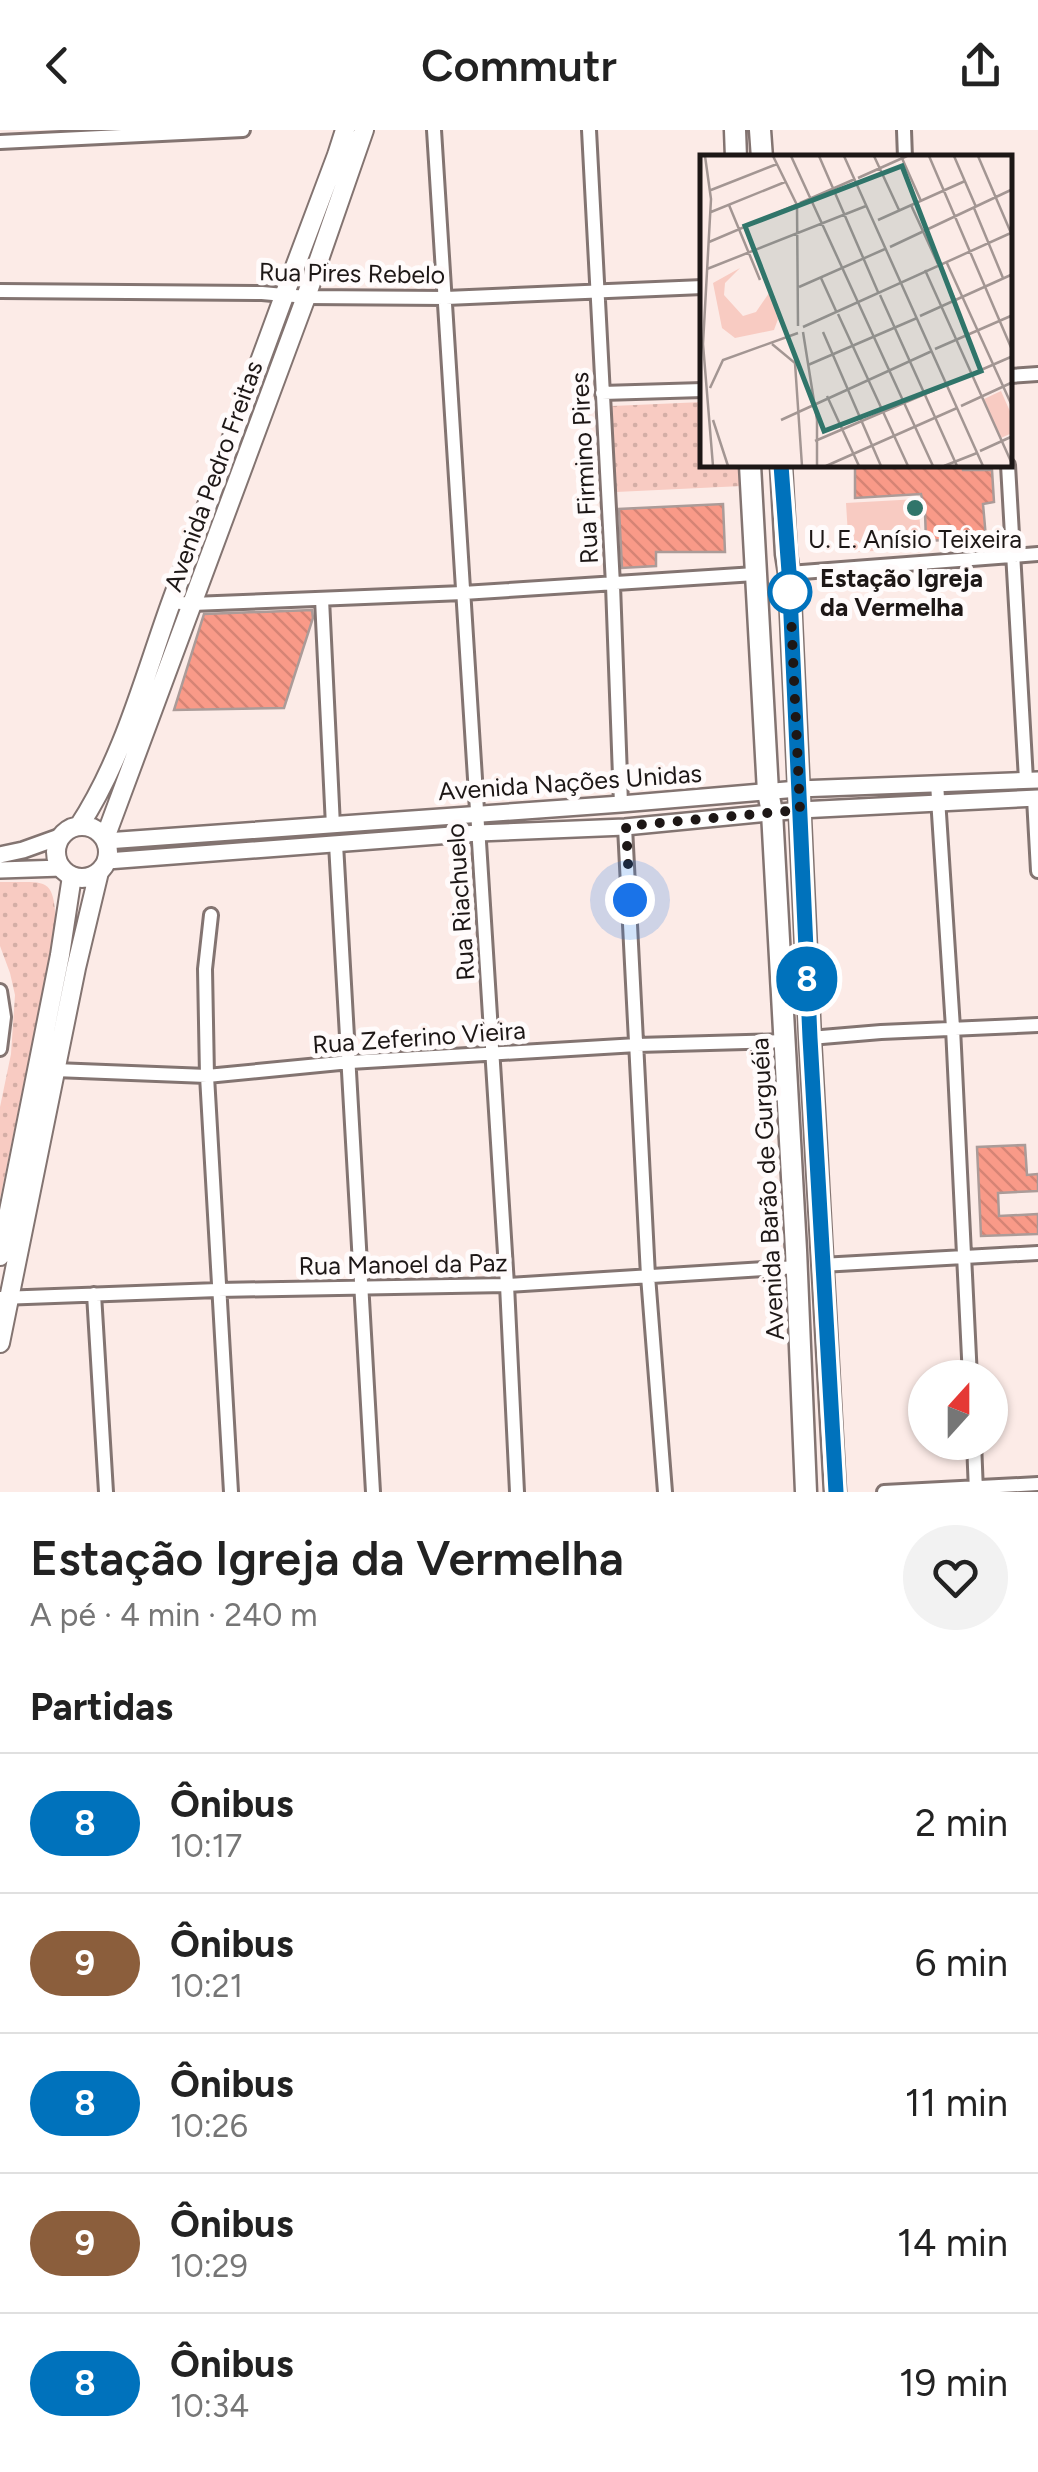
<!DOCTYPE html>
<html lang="pt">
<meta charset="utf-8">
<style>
:root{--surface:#fff;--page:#f2f2f2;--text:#222;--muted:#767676;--line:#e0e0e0}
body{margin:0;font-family:Figtree,sans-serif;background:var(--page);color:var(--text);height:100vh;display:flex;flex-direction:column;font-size:38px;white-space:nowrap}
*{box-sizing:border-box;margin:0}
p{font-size:32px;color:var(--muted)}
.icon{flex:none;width:55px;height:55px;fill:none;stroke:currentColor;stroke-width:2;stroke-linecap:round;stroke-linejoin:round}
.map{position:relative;height:1362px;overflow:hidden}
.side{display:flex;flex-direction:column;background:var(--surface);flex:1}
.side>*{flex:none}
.badge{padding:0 20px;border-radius:32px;font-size:35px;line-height:65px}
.needle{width:65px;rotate:21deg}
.controls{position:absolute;left:908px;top:1230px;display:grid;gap:20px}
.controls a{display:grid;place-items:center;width:100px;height:100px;border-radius:50%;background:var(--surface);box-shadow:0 2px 8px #0004;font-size:50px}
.you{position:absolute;width:50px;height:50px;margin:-25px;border:8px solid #fff;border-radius:50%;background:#1a73e8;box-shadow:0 0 0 15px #1a73e833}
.map>.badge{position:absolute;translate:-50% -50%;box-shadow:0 0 0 5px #fff}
h2{padding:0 30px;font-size:38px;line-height:90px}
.round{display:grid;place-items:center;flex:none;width:105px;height:105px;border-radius:52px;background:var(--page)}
.summary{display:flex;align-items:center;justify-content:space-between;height:170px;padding:0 30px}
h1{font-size:48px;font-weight:600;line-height:75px}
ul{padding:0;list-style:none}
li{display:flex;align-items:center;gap:30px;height:140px;padding:0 30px;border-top:2px solid var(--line)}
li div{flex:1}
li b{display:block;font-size:38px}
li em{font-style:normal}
li .badge{min-width:110px;font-weight:700;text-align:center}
header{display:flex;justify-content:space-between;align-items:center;height:130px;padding:0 30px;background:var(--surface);font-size:45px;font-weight:600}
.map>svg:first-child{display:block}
.grass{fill:#f8cbc2}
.park{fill:url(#park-dots)}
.building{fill:url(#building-back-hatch);stroke:#ab9b98;stroke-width:2.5}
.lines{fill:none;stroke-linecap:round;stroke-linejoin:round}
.minor-casing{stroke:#837471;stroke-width:18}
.tertiary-casing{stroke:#837471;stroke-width:20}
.secondary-casing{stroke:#837471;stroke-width:22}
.primary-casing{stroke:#837471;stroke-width:25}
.minor{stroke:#fff;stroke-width:12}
.tertiary{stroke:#fff;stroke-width:15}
.secondary{stroke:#fff;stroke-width:18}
.primary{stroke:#fff;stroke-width:20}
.line-casing{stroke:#fff;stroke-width:22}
.line{stroke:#0072bc;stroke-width:15}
.walk{stroke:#1d1716;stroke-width:10;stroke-dasharray:0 18}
.poi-dot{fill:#30756a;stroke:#fffbfb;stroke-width:4}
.stop-dot{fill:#fff;stroke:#0072bc;stroke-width:5}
.labels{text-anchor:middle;stroke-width:10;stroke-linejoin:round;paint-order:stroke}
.street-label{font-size:25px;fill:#1d1716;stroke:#fffbfb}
.poi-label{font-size:25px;fill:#1d1716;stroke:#fffbfb}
.stop-label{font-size:25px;font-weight:bold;fill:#1d1716;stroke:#fffbfb;text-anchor:start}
.inset-road{fill:none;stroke:#a39693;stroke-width:2.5}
.view{fill:#30756a;fill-opacity:0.15;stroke:#30756a;stroke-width:5}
.inset-edge{fill:none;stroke:#1d1716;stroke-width:5}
</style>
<header><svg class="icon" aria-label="back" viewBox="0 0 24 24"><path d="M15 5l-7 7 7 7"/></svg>Commutr<svg class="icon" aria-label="share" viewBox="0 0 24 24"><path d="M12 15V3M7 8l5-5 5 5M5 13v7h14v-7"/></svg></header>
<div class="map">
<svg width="1038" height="1362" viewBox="0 0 1038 1362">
<defs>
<pattern id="park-dots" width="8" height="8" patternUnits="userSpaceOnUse" patternTransform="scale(2.5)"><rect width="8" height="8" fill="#f8cbc2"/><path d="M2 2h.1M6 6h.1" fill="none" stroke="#d4aea6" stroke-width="1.8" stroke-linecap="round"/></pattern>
<pattern id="building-back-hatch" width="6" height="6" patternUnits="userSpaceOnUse" patternTransform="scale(2.5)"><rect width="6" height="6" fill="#f99a88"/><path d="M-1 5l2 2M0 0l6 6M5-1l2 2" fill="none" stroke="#d58475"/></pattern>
</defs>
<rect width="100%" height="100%" fill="#fcebe7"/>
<path class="grass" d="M918,369L922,419L849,422L846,373Z"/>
<path class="park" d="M703,272V335H741L742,356L616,362L612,276Z
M0,752C47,753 54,744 56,796L0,1069V977L11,924L15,865L10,843L0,816Z"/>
<path class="building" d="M855,335H962L963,340H992L994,372L983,374L986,408L926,411L925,382L921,364L855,368Z
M723,374L725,422H656V436L622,438L619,379Z
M312,480L313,488L284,578L174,580L204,484Z
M1025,1015L1027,1045L1038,1044V1061L998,1063L999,1086L1038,1084V1104L981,1106L977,1017Z"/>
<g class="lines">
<defs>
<path id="minor" d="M434,0L507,1155L517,1362
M589,0L613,455L621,674
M904,0L905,28
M0,12L243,0
M0,161L262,163L306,167L446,168L703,157
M1010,246L1038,244
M602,263L703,260
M1008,335L1026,650
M789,443L1038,424
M322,469L333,696
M171,472L192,474L463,463L755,444
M937,653L953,898L970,1248
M1034,668L1038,741
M625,697L648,1146L665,1362
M336,714L373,1362
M211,785L205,839L207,946L231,1362
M0,861L4,887L0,919
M810,908L881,902L1038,895
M55,940L207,946L350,932L637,915L786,911
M821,1135L1038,1123
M94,1164L106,1362
M0,1168L218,1160L507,1155L797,1137
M974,1312L976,1362
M884,1362L1038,1354"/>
<path id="tertiary" d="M106,711L621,674L798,659L1038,650
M0,725L23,720L62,706
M107,731L478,703L625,697L800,680L1038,668
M0,740L62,738"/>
<path id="secondary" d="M79,696C124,627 144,547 172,470C226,322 281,173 337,25L345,0
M56 722a26 26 0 1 1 52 0a26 26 0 1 1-52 0Z
M105,708L306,167L364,0
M0,1126L60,825L72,746
M0,1213L76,838L99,742"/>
<path id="primary" d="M735,0L736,28
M760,0L762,28
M750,335L768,662L772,682L796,1120L806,1362
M781,335L786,424L789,443L810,908L835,1362"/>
</defs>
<use href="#minor" class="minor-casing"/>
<use href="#tertiary" class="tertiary-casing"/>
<use href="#secondary" class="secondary-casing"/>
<use href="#primary" class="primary-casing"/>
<use href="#minor" class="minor"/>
<use href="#tertiary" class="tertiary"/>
<use href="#secondary" class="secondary"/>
<use href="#primary" class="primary"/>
</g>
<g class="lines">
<defs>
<path id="line" d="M781,335L789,442L810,908L836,1362"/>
</defs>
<use href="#line" class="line-casing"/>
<use href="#line" class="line"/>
<path class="walk" d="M630,770L626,696L800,680L790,462"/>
</g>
<circle class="poi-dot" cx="915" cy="378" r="10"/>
<circle class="stop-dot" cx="790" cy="462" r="20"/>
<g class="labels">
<g class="street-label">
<text transform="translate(352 143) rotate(1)" y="9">Rua Pires Rebelo</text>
<text transform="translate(584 338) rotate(-93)" y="9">Rua Firmino Pires</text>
<text transform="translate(213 346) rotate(-70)" y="9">Avenida Pedro Freitas</text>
<text transform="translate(570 652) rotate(-4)" y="9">Avenida Nações Unidas</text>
<text transform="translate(460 772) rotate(-94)" y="9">Rua Riachuelo</text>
<text transform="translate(419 907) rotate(-4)" y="9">Rua Zeferino Vieira</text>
<text transform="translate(767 1059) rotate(-93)" y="9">Avenida Barão de Gurguéia</text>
<text transform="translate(403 1134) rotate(-1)" y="9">Rua Manoel da Paz</text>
</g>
<g class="poi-label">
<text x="915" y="418">U. E. Anísio Teixeira</text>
</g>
<g class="stop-label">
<text x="820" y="457">Estação Igreja<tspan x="820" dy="29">da Vermelha</tspan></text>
</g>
</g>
<g transform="translate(700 25)">
<rect width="312" height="312" fill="#fcebe7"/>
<path d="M40,113L25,128L24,140L43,161L56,157L69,138L78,164L74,175L35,183L22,173L13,128Z" fill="#f8cbc2"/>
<path d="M301,236L312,261V278L301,283L284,244Z" fill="#f8cbc2"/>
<path class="inset-road" d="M5,1L11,44L3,189L13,311M73,1L97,50L98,171M91,1L233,311M119,1L178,137M144,1L283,311M174,1L199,55M201,1L221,46M229,1L313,197M254,1L276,52M278,1L311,78M158,23L207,1M11,35L77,9M100,48L155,24M29,50L60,125M211,50L238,109M274,53L303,123M11,57L85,27M178,65L265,26M9,87L96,50M190,92L313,34M246,106L313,253M240,112L255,145M7,114L166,51M225,115L313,311M121,123L136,156M99,132L185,94M180,140L257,311M138,159L208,311M220,161L313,119M103,172L313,77M103,177L117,265V311M123,177L181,311M72,189L95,208L102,311M235,194L313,160M108,210L217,163M251,228L313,201M10,233L23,205L98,178M127,241L159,311M261,251L313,227M13,265L28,311M81,265L232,196M115,286L246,230M280,296L313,281M126,311L257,253M244,311L277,298"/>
<path class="view" d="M202,11L281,216L124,276L45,71Z"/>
<rect width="312" height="312" class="inset-edge"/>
</g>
</svg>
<div class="controls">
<a><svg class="needle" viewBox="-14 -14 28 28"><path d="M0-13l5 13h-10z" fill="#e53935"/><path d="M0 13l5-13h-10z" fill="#767676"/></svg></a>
</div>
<div class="you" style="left:630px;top:770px"></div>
<b class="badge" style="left:807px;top:849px;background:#0072bc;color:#fff">8</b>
</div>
<section class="side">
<div class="summary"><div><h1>Estação Igreja da Vermelha</h1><p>A pé · 4 min · 240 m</p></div><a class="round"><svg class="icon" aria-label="heart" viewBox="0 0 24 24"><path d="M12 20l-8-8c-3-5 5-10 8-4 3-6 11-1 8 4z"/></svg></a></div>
<h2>Partidas</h2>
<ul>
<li><span class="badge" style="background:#0072bc;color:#fff">8</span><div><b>Ônibus</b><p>10:17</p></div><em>2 min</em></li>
<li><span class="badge" style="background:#8b5e3c;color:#fff">9</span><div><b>Ônibus</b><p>10:21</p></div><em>6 min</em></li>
<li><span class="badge" style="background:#0072bc;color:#fff">8</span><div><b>Ônibus</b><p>10:26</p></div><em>11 min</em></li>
<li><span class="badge" style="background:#8b5e3c;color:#fff">9</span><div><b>Ônibus</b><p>10:29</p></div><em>14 min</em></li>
<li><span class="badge" style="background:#0072bc;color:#fff">8</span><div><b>Ônibus</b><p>10:34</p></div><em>19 min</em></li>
</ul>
</section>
